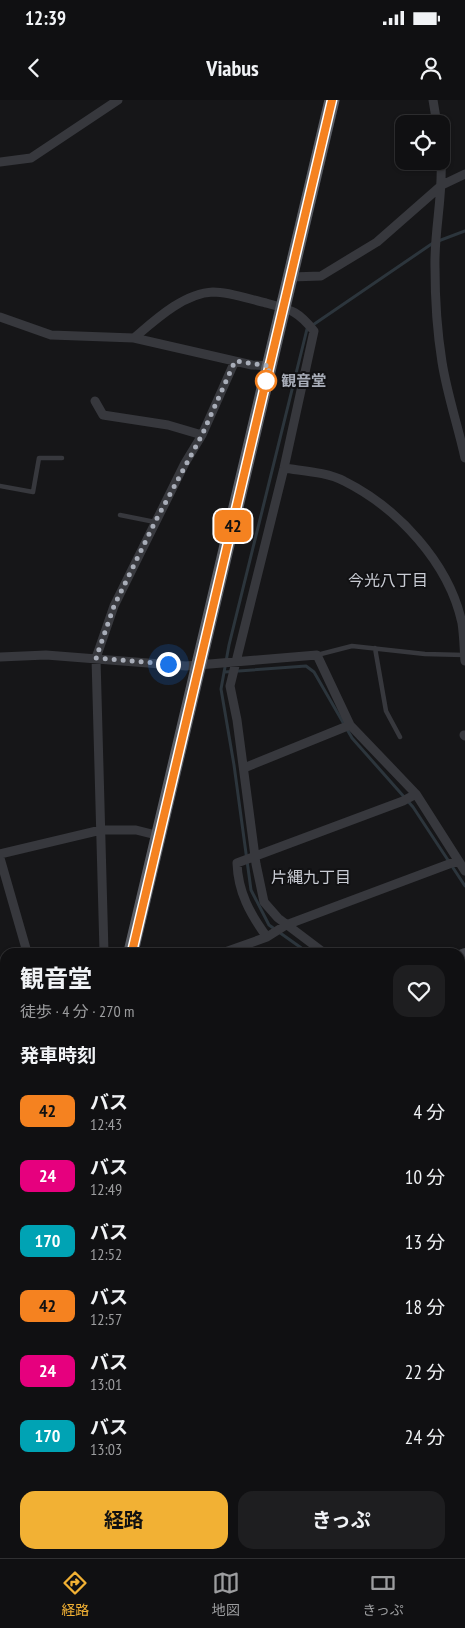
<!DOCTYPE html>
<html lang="ja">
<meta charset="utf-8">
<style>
:root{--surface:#101012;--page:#1e1e20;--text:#f1f3f6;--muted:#9c9d9f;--line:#303032;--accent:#f2b134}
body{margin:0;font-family:"PT Sans Narrow","Noto Sans JP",sans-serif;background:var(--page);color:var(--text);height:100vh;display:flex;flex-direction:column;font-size:19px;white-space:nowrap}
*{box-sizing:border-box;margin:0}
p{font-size:16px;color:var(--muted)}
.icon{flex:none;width:28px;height:28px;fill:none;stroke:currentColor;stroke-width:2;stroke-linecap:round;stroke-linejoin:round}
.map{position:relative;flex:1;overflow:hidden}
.side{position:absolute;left:0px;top:848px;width:465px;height:611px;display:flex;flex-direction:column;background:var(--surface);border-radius:15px 15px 0 0;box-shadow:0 1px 4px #0004,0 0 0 1px var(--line)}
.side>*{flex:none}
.badge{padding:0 10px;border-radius:8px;font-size:18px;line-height:32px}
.tools{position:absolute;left:395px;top:15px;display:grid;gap:10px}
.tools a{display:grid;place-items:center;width:55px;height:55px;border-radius:10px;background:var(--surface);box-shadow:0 1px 4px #0004,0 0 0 1px var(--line);font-size:25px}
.you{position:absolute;width:25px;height:25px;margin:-12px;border:4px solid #fff;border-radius:50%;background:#1a73e8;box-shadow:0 0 0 8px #1a73e833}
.map>.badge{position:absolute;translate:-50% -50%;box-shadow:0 0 0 2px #fff}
h2{padding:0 20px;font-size:19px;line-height:45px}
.round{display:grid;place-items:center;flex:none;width:52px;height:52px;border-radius:15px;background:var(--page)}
.overview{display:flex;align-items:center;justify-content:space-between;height:85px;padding:0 20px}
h1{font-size:24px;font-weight:700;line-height:38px}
.button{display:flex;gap:10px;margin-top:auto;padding:10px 20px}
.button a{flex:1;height:58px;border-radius:15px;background:var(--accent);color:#111;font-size:20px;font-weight:700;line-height:58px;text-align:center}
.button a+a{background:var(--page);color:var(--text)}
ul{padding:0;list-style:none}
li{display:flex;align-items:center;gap:15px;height:65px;padding:0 20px}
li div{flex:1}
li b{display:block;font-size:19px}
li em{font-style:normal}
li .badge{min-width:55px;font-weight:700;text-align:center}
.status{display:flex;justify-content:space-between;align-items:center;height:35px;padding:0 25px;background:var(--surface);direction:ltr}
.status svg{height:14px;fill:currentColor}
header{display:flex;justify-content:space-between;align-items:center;height:65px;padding:0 20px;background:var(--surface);font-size:22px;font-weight:700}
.menu{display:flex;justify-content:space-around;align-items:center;height:70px;border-top:1px solid var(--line);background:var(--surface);font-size:14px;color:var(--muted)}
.menu a{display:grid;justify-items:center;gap:2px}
.menu .current{color:var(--accent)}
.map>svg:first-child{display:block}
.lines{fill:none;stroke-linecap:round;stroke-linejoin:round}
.stream{stroke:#2c353c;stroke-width:3}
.service{stroke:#37383d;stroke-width:4.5}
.minor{stroke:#37383d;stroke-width:9}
.tertiary{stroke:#37383d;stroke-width:11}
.secondary{stroke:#45474d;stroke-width:12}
.trunk{stroke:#5b5e65;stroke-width:15}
.line-casing{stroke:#fff;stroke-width:11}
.line{stroke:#f58220;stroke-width:8}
.walk{stroke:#a8adb8;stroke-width:5;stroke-dasharray:0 9}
.stop-dot{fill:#fff;stroke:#f58220;stroke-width:2.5}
.labels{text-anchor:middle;stroke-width:4;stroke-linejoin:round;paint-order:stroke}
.stop-label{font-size:15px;font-weight:bold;fill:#a8adb8;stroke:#111113;text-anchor:start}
.neighbourhood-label{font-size:16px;fill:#c9ccd4;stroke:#111113}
</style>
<div class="status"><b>12:39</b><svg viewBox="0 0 49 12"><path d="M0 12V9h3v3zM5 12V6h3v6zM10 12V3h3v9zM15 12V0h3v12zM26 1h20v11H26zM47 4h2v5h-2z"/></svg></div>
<header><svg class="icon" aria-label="back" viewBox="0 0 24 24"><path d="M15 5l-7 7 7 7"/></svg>Viabus<svg class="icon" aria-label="person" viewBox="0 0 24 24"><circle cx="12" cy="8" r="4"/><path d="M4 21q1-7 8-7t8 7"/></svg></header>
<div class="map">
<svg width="465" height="1458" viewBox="0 0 465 1458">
<rect width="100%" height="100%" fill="#161618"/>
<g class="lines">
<path class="stream" d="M225,572L306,566L314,572L352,638L413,707L465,786
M307,852L269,825L251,790L234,665L221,589L229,545L307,229L433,143L465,131
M0,1086L5,1087
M460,1202L465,1200
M332,1458L333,1454"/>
<path class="service" d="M0,386L33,392L39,358H62
M120,415L155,422
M375,548L386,611L400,637
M317,555L352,546L425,554L464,555"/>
<path class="minor" d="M433,0L437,24
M441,61C443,97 434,132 435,167C435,199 437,231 442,262C447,294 458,326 465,358
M0,62L31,58L118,0
M291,177L321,176L377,142L442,85L465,74
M0,217L51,235L134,238L252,265L270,266
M134,238C155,220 184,193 213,192C230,192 249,199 266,203C291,210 297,210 314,231L284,368L230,586L237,620L256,764L264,802L278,818L323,852
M95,301L103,315L168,325L202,335
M284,368C302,371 327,372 344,381C398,408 449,463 462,523C464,536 464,549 465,561
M0,557L46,555L186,566L317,555L350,625L416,694L465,771
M464,635L465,636
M244,668L350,625
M0,754L101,730H136L160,736
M0,758L27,852
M267,837C250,814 238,792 237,763L403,701L416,694
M104,852L96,558L114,506L185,363L202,335L235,261
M225,852L267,837L286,825L457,761
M0,897L5,896
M460,950L465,948
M460,1106L465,1129
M460,1164L465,1162
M460,1253L465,1252
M460,1341L465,1339
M0,1412H5
M460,1427L465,1425
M443,1454L444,1458
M154,1458V1454
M249,1458L250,1454
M325,1458V1454
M341,1458L342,1454
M360,1458L374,1454"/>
<path class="tertiary" d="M0,1028L5,1026"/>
<path class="secondary" d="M460,856L465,854"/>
<path class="trunk" d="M131,852L332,0
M46,1458L47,1454"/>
</g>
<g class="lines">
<defs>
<path id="line" d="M132,852L332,0"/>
</defs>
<use href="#line" class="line-casing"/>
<use href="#line" class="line"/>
<path class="walk" d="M168,564L96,558L114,506L155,422L202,335L235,261L270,266L266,281"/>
</g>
<circle class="stop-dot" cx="266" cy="281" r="10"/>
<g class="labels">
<g class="stop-label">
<text x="281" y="286">観音堂</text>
</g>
<g class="neighbourhood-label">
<text x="388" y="486">今光八丁目</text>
<text x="311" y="783">片縄九丁目</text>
</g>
</g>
</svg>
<div class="tools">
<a><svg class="icon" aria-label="locate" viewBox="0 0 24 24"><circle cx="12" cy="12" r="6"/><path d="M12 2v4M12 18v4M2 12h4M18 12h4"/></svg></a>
</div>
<div class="you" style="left:168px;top:564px"></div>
<b class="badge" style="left:233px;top:426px;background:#f58220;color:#111">42</b>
<section class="side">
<div class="overview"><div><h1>観音堂</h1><p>徒歩 · 4 分 · 270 m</p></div><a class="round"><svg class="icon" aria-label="heart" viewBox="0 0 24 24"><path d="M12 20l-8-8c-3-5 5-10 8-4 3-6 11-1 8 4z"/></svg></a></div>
<h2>発車時刻</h2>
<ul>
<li><span class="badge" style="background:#f58220;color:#111">42</span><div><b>バス</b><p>12:43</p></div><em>4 分</em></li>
<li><span class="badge" style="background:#e6007e;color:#fff">24</span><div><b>バス</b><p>12:49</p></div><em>10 分</em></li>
<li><span class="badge" style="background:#00a3b4;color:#fff">170</span><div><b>バス</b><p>12:52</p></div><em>13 分</em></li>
<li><span class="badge" style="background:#f58220;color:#111">42</span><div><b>バス</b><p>12:57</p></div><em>18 分</em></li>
<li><span class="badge" style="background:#e6007e;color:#fff">24</span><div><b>バス</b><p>13:01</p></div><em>22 分</em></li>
<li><span class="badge" style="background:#00a3b4;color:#fff">170</span><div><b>バス</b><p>13:03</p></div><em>24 分</em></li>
</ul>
<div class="button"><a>経路</a><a>きっぷ</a></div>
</section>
</div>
<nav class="menu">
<a class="current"><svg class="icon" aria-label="directions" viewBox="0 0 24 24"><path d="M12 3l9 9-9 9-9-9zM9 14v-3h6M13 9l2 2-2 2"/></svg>経路</a>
<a><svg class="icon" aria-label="map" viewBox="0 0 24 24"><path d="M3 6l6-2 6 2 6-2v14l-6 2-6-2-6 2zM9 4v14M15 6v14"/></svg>地図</a>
<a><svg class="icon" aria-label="tickets" viewBox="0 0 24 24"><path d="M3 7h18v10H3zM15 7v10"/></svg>きっぷ</a>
</nav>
